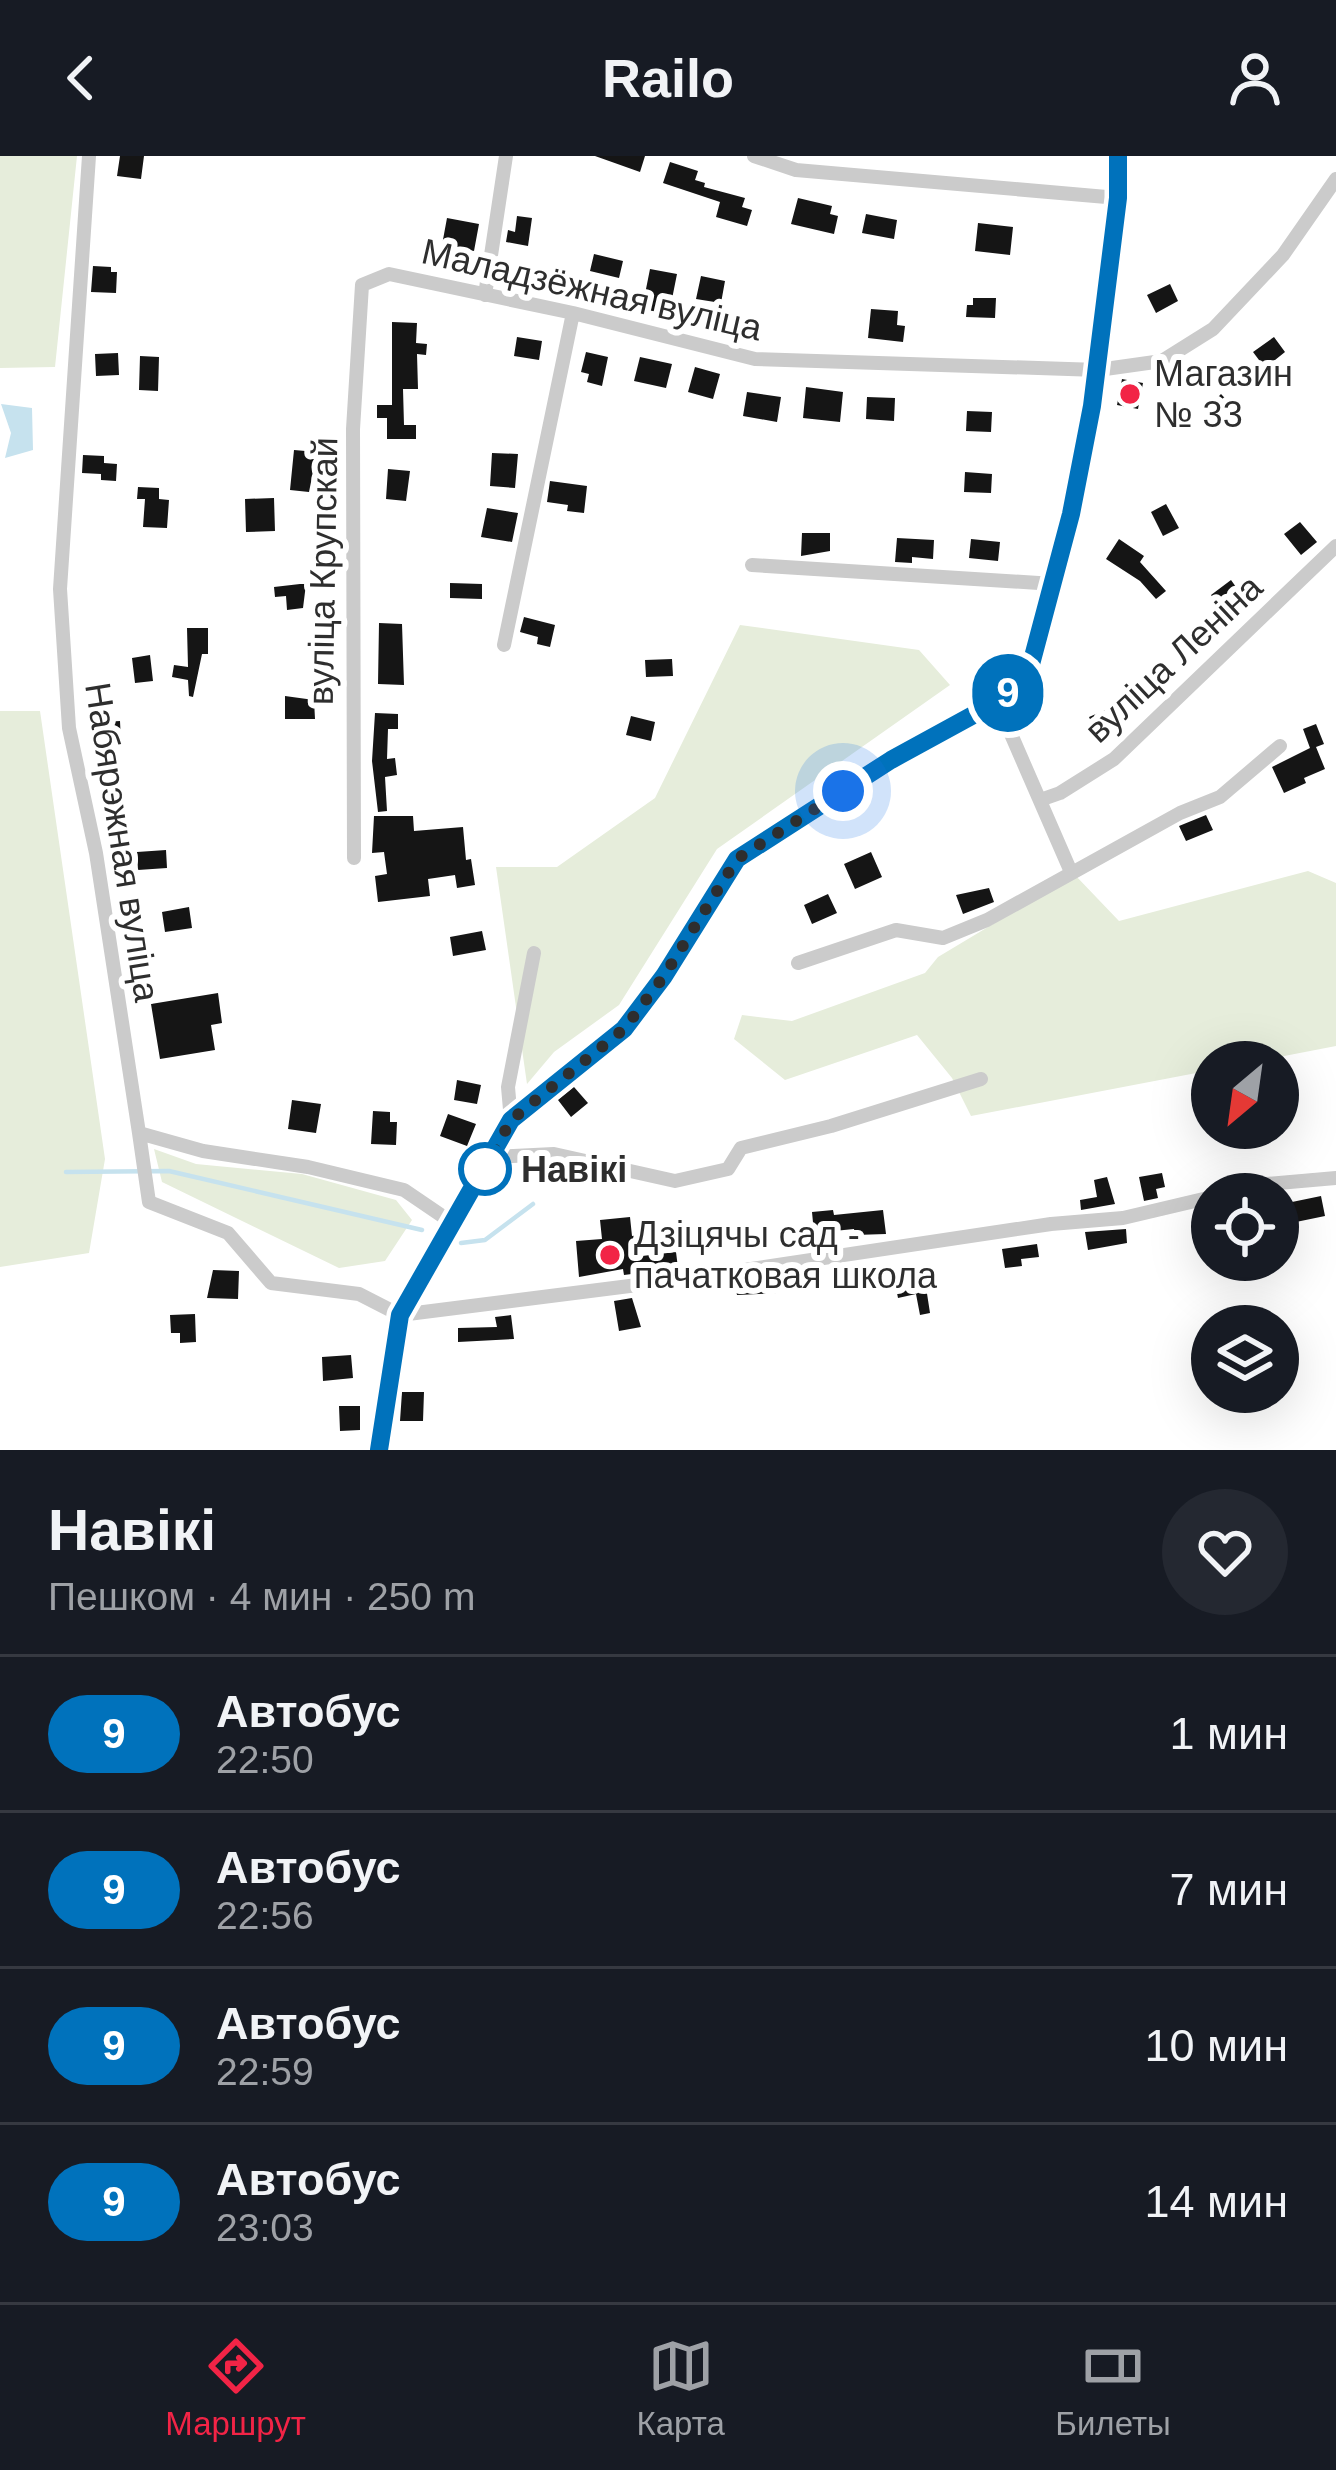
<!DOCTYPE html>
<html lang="ru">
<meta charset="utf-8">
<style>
:root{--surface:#171b24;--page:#242831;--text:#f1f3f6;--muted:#9ea1a6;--line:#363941;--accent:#f22446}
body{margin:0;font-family:Arial,sans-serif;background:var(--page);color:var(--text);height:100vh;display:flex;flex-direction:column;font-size:45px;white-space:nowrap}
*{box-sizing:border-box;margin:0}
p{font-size:39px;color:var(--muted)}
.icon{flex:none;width:66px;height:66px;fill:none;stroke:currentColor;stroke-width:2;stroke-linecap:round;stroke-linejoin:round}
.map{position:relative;height:1294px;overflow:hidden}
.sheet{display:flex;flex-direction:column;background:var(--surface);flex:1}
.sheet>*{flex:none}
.badge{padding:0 24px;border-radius:39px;font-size:42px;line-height:78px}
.needle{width:78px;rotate:209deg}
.buttons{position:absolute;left:1191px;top:885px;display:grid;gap:24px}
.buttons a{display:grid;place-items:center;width:108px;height:108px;border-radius:50%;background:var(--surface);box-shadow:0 12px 48px #0002;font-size:60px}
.you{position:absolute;width:60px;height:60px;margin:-30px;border:9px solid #fff;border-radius:50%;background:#1a73e8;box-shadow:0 0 0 18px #1a73e833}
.map>.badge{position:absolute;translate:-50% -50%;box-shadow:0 0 0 6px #fff}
.round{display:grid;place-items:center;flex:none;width:126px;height:126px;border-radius:63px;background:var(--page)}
.headline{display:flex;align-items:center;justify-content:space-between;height:204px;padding:0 48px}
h1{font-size:57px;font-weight:600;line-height:90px}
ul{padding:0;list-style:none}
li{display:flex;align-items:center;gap:36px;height:156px;padding:0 48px;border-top:3px solid var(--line)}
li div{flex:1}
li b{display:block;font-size:45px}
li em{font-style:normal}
li .badge{min-width:132px;font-weight:700;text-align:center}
header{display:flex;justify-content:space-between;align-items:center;height:156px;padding:0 48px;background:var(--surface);font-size:54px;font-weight:600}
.menu{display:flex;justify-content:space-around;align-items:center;height:168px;border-top:3px solid var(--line);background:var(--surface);font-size:33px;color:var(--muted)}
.menu a{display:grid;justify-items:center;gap:6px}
.menu .selected{color:var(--accent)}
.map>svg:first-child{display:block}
.green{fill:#e6eddb}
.water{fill:#c6e2ee}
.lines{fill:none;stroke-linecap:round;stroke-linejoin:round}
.stream{stroke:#c6e2ee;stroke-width:4.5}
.building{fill:#151515}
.street{stroke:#cbcbcb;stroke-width:14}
.secondary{stroke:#b8b8b8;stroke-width:18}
.line-casing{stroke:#fff;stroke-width:27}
.line{stroke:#0072bc;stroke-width:18}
.walk{stroke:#2e2e2e;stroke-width:12;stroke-dasharray:0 21.6}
.poi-dot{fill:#f22446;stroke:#fff;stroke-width:4.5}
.stop-dot{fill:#fff;stroke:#0072bc;stroke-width:6}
.labels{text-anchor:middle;stroke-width:12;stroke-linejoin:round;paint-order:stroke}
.street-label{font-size:36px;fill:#2e2e2e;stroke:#fff}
.poi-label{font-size:36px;fill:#2e2e2e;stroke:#fff;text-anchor:start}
.stop-label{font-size:36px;font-weight:bold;fill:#2e2e2e;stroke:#fff;text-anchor:start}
</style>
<header><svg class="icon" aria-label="back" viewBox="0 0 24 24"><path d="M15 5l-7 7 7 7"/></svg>Railo<svg class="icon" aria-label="person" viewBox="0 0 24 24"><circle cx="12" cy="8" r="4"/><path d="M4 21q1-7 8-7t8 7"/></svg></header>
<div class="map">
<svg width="1336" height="1294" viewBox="0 0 1336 1294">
<rect width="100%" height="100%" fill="#fff"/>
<path class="green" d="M0,0H77L55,211L0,212Z
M740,469L919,494L950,529L717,693L619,849L554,896L527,928L496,711H557L655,642Z
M0,555H40L105,1003L89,1097L0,1111Z
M1308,715L1336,727V890L1253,906H1212V914L971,960L952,922L917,879L785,924L734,883L742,859L792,865L925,817L938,801L1075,719L1119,765Z
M154,993L196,1008L302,1018L396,1044L412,1064L385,1105L339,1112L162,1026Z"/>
<path class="water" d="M1,248L32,252L33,294L5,302L11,277Z"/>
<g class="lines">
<path class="stream" d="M66,1016L169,1015L422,1074
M461,1087L485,1084L533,1048"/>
</g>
<path class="building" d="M120,0H144L141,23L117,20Z
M595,0H645L640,16Z
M670,6L698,15L695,24L705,27L704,31L745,42L742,51L752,54L747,70L716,61L720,46L663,27Z
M798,42L832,50L830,58L838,60L834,78L791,68Z
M866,58L897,64L894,83L862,77Z
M517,60L532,62L528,90L506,86L508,74L515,76Z
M447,62L479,68L474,95L442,89Z
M978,67L1013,71L1010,99L975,95Z
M594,98L623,105L619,122L590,115Z
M93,110L111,111V116H117L116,137L91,136Z
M650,113L677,118L669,158L642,153Z
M701,120L725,125L721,147L696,143Z
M1170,128L1178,145L1156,157L1147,139Z
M973,142H996L995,162L966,161L967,149H973Z
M871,153L898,155L897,169L905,170L903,186L868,182Z
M392,166L417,167L416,187L427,188L426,199L417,198L418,233H403L404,269H416V283H387V262H377V249H392Z
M517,181L542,185L539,204L514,200Z
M1274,181L1285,196L1265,212L1253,196Z
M586,196L608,201L602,230L587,226L589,218L581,216Z
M118,197L119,219L96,220L95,198Z
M140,200L159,201L158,235L139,234Z
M640,201L672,208L666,232L634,225Z
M695,211L720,218L713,243L688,236Z
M1122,223L1143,227L1138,253L1117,249Z
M806,231L843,236L840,266L803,262Z
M747,236L781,241L777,266L743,260Z
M1221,238L1239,257L1225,270L1207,252Z
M867,241L895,242L894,265L866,263Z
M967,255L992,256L991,276L966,275Z
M294,294L317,296L309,336L290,334Z
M492,297L518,298L515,332L490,330Z
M83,299L104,300V307L117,308L116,325L101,324V318L82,317Z
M388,313L410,315L406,345L386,343Z
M965,316L992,318L991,337L964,336Z
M550,325L587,330L584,357L567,355L568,349L547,346Z
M138,331L159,332V343L169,344L167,372L143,371L145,343H137Z
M274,342L275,375L246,376L245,343Z
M1166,348L1179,372L1163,380L1151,356Z
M487,352L518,357L512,386L481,381Z
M1300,366L1317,386L1301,399L1284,378Z
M802,377H830V395L801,400Z
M897,382L934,384L933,403L912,401V407L895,406Z
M971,383L1000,386L998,405L969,402Z
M1119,383L1144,400L1140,406L1166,435L1156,443L1140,425L1106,403Z
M1231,424L1246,445L1226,460L1211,439Z
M450,427L482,428V443L450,442Z
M300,428H306L303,452L287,454L286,440L275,441L274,431Z
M524,461L555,469L550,491L537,488L538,481L520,476Z
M379,467L402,468L404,529L378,528Z
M187,472H208V498H202L193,541L189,540L188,524L172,521L174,509L188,511Z
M150,499L153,525L135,527L132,502Z
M672,503L673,520L646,521L645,504Z
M285,540L314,544L315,563H285Z
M1112,551L1120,571L1098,581L1089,561Z
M375,557L398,558V573H388L387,603L395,602L397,619L385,621L387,655L378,656L372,605Z
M631,560L655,566L651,585L626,579Z
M120,565L121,586L89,587L87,567Z
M1316,568L1324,588L1316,591L1325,613L1304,622L1306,627L1284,637L1272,611L1310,592L1303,573Z
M1206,659L1213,674L1186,685L1179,670Z
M374,660H413L414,675L463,671L466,704L471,703L475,729L457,732L455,719L428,723L430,740L378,746L375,720L387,718L384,696L372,697Z
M166,694L167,712L138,714L137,696Z
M871,696L882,721L855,733L844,708Z
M989,732L994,746L963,758L956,739Z
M828,738L837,757L812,768L804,749Z
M189,751L192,772L165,776L162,756Z
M482,775L486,794L453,800L450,781Z
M218,837L222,867L211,869L215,894L160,903L151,848Z
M457,924L481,929L477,948L454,944Z
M574,931L588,947L571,961L558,944Z
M292,944L321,948L316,977L288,973Z
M373,955L390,956V966H397L396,989L371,988Z
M448,958L476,968L467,990L440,980Z
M1162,1017L1165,1031L1156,1033L1158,1042L1144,1045L1139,1021Z
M1107,1021L1115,1048L1081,1054L1080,1044L1097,1041L1094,1024Z
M1321,1040L1325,1060L1296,1066L1292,1046Z
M833,1054L834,1059L883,1054L886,1078L855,1079L854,1073L814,1077L812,1056Z
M630,1061L632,1080L640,1079L642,1100L676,1096L678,1112L624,1119L623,1113L579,1121L576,1085L602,1083L600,1064Z
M1126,1073L1127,1087L1088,1094L1085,1076Z
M1037,1088L1039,1101L1021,1103L1022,1110L1005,1112L1002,1093Z
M213,1114L239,1115L238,1143L207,1142Z
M801,1117L803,1126L776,1132L777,1137L737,1139L735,1127Z
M924,1118L930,1157L920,1159L916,1138L898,1142L896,1132L915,1128L913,1119Z
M632,1142L641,1171L619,1175L614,1145Z
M195,1158L196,1186L180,1187V1177H171L170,1159Z
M511,1159L514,1183L458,1186V1172L497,1171L495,1161Z
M351,1199L353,1222L323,1225L322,1201Z
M402,1236H424L423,1265H400Z
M339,1250H360V1274L340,1275Z"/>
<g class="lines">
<path class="street" d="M89,0L60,433L69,572L96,697L139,977L203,995L308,1011L404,1034L454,1068
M754,0L796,14L1118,42
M485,139L506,0
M752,409L1054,428
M504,489L573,157
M997,546L1071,716
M1040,644L1060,637L1114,603L1336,390
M354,702L353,273L362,129L389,118L573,157L755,203L1098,214L1162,205L1213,173L1283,99L1336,23
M798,807L896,774L943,782L987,764L1180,657L1220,641L1280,590
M511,965L508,931L534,797
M139,977L149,1046L228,1077L271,1127L359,1138L400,1159L677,1124L1051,1068L1123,1062L1212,1041
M492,1001L554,998L675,1025L728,1013L741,992L831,970L981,923
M1224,1038L1266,1028L1336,1022"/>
<path class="secondary" d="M379,1294L400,1159L511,965L624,873L664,820L737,703L891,604L997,546L1030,512L1080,323L1098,214L1118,42V0"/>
</g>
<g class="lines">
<defs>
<path id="line" d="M379,1294L400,1159L511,964L624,873L664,820L737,703L891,604L997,546L1030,512L1071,358L1092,250L1118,42V0"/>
</defs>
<use href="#line" class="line-casing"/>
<use href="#line" class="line"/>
<path class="walk" d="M485,1013L511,964L624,873L664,820L737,703L843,635"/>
</g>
<g class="poi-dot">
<circle cx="1130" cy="238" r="12"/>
<circle cx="610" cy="1099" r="12"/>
</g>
<circle class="stop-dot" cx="485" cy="1013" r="24"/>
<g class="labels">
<g class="street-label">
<text transform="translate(592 133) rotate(13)" y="13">Маладзёжная вуліца</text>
<text transform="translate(322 415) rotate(-89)" y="13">вуліца Крупскай</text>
<text transform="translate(1173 502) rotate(-43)" y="13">вуліца Леніна</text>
<text transform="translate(123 686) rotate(81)" y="13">Набярэжная вуліца</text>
</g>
<g class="poi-label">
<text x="1154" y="230">Магазин<tspan x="1154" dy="41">№ 33</tspan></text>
<text x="634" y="1091">Дзіцячы сад -<tspan x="634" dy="41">пачатковая школа</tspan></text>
</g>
<g class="stop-label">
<text x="521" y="1026">Навікі</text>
</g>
</g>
</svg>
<div class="buttons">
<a><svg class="needle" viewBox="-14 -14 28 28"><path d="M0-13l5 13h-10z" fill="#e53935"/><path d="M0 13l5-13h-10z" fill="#9ea1a6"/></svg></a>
<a><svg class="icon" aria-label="locate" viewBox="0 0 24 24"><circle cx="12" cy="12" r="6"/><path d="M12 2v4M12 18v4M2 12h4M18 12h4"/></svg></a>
<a><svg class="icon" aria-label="layers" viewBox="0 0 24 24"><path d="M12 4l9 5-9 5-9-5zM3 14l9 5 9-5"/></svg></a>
</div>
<div class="you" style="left:843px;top:635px"></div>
<b class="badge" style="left:1008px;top:537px;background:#0072bc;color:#fff">9</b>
</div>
<section class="sheet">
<div class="headline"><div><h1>Навікі</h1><p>Пешком · 4 мин · 250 m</p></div><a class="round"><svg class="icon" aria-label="heart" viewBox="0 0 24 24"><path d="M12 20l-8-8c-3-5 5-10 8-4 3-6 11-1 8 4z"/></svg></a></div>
<ul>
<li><span class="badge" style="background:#0072bc;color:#fff">9</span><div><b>Автобус</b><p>22:50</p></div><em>1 мин</em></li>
<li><span class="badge" style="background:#0072bc;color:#fff">9</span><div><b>Автобус</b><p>22:56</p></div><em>7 мин</em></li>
<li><span class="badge" style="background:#0072bc;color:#fff">9</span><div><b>Автобус</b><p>22:59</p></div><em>10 мин</em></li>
<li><span class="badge" style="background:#0072bc;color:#fff">9</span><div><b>Автобус</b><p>23:03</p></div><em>14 мин</em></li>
</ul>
</section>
<nav class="menu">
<a class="selected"><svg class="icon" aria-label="directions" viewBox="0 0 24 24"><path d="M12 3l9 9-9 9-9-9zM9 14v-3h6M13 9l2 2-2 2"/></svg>Маршрут</a>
<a><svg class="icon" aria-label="map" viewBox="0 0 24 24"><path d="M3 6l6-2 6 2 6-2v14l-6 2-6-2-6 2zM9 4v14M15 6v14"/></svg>Карта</a>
<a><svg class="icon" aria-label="tickets" viewBox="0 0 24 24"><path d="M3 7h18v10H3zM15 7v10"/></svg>Билеты</a>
</nav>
